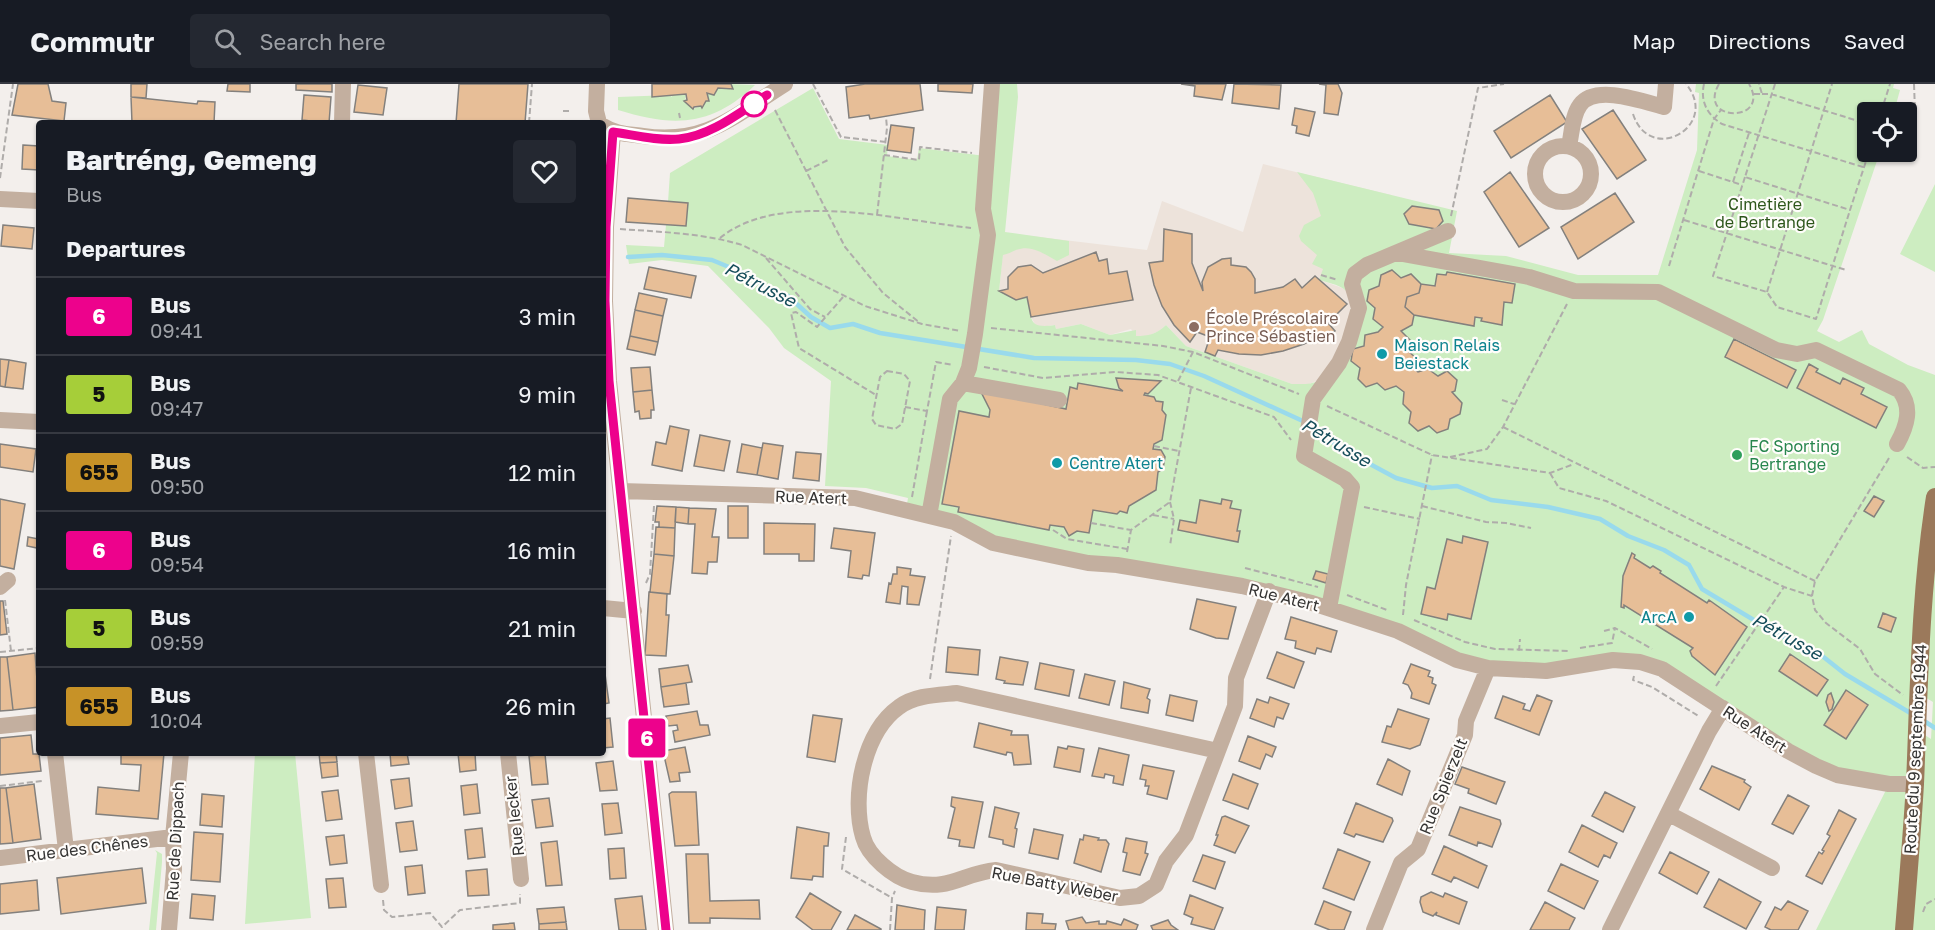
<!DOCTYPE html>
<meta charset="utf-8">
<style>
:root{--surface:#171b24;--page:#242831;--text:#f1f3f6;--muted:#9ea1a6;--line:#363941}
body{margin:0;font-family:"Golos Text",sans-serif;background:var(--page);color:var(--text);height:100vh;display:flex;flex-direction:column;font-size:22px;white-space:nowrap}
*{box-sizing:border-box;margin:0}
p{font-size:20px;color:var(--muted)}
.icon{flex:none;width:33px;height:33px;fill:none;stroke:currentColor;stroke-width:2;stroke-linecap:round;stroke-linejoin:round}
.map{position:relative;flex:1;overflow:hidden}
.panel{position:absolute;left:36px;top:36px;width:570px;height:636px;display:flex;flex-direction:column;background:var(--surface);border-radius:6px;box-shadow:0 2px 4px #0004}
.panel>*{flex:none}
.badge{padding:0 12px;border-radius:4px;font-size:21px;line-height:39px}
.buttons{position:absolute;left:1857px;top:18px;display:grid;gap:12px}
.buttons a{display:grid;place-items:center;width:60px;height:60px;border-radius:6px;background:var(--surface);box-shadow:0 2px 4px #0004;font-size:30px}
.map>.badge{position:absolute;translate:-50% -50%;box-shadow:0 0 0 3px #fff}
h2{padding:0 30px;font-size:22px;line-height:54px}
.round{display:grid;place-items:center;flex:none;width:63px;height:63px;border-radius:6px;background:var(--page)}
.headline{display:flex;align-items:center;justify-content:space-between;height:102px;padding:0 30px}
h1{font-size:28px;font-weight:800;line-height:45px}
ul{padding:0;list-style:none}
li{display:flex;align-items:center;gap:18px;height:78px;padding:0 30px;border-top:2px solid var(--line)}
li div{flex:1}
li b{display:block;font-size:22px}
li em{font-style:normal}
li .badge{min-width:66px;font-weight:700;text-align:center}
header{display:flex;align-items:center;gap:36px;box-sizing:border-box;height:84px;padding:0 30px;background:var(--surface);border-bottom:2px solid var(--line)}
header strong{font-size:28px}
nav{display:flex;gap:33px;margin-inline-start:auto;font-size:21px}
.search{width:420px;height:54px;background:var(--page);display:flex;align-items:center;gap:15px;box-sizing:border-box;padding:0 21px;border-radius:6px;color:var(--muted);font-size:22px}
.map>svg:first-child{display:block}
.built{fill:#ede3db}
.green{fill:#cdedc1;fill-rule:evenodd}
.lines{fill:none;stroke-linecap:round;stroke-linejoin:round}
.stream{stroke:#99daec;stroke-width:4.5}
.building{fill:#e7be97;stroke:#83807d;stroke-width:1.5}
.path{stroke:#afacaa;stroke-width:2;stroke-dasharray:6 3;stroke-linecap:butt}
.minor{stroke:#c3af9f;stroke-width:16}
.major{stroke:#9b795b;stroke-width:18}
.line-casing{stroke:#fff;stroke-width:14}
.line{stroke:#ed028c;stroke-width:9}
.stop-dot{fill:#fff;stroke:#ed028c;stroke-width:3}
.education-dot{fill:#8d6e63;stroke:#fffdfb;stroke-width:2}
.culture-dot{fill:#0f9aa8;stroke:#fffdfb;stroke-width:2}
.leisure-dot{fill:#2e9e5b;stroke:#fffdfb;stroke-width:2}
.labels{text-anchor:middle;stroke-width:4.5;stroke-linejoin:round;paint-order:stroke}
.park-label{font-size:16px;fill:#2d561a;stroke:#fffdfb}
.education-label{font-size:16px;fill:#785e54;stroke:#fffdfb;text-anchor:start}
.culture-label{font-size:16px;fill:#0d838f;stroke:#fffdfb;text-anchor:start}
.leisure-label{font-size:16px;fill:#27864d;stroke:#fffdfb;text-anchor:start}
.street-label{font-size:16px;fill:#343332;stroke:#fffdfb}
.water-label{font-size:18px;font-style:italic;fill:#164d5a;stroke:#fffdfb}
</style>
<header>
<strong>Commutr</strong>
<div class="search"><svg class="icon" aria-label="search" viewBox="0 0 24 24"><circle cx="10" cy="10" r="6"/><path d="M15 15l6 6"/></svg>Search here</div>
<nav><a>Map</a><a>Directions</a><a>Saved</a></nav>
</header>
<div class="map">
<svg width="1935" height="846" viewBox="0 0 1935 846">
<rect width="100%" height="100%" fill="#f3efec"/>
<path class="built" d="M1263,80L1391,111L1320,196L1345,205L1351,213L1353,223L1345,256L1321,295L1307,301L1292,300L1186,262L1166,241L1159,247L1148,252H1135L1131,245L1110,251L1081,240L1056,245L1055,241L1040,243L1036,242L1031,233L1027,213L1016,216L999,207L1005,149L1147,166L1162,117L1243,148Z"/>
<path class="green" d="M731,0L755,1C711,43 673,43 618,26V13L670,11L672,13V11L686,10L685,19L687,18L693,25L701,22L702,24L706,17H709L707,9L715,11L718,4L728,3L731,6Z
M992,0H1017L1018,13L1005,148L1069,157V171L1057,177C1044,170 1032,160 1016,166C1011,168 1008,170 1003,171L999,207L1016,216L1027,213C1032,236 1028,245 1055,241L1056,245L1081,240L1110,251L1136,246V252C1148,252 1157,250 1166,241L1186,262L1292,300C1302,300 1311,301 1320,296C1336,285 1360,227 1349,210C1343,201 1329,199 1319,196L1323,185L1312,180L1317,171L1301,157L1299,152L1304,141L1321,132L1313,109L1297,88L1457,127L1449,169L1506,172L1578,191H1658L1697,66L1699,9L1695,8L1696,0H1894L1893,4L1900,6L1894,28H1868V68H1880L1823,236L1817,247L1839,258L1862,246L1869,260L1908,281L1935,291V846H1816L1889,700L1837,691L1640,578L1488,584L1329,524L1088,479L906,426L908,414L866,404L825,402L831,297L784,264L769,244L708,182L662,176L629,180L626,161L664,163L666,141L686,142L688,119L668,118L670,89L813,4L839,55L888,61L887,72L917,76L919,64L986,72ZM1918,609L1933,618L1931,655L1917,646Z
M1935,100V188L1900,170Z
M255,669H295L311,834L245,840Z
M155,766L162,770V778L156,846H149L157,769Z"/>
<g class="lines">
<path class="stream" d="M628,173L662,171L712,176L753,193L768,206L788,212L811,233L830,244L853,240L880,249L1034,274L1136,276L1170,280L1204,292L1305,338
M1312,342L1340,364L1396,394L1432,404L1457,402L1491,416L1548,423L1600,435L1628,452L1664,466L1689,481L1702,505L1779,551L1821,571L1845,590L1912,630
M1921,635L1935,644"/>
</g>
<path class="building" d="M18,0H48L52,17L66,19L64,37L12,31Z
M131,0H147L146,14L131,13Z
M228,0H250V8L227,7Z
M296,0H332V8L296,6Z
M459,0H528L525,39H456Z
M652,0H731L733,5L718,4L714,11L707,9L709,17H706L702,24L701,22L694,23L693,25L684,17L687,16L686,10L652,13Z
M920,0L923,26L870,35L869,31L849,34L846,3L865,0Z
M938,0H973L972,9L938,7Z
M1181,0H1226L1222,16L1194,12L1195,2Z
M1234,0L1281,1L1279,25L1232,19Z
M1319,0H1338L1342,9L1338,31L1324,29L1326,1Z
M358,1L387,4L383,31L354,28Z
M304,11L331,13L329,39L302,36Z
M1550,11L1567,38L1511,74L1494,47Z
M131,13L197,20L198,17L215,18L214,39H132Z
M1295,24L1315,28L1309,52L1296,49L1297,42L1292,41Z
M1613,26L1646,76L1617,95L1582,45Z
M891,41L914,44L911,69L887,66Z
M23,61L39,62V86L22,85Z
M1510,88L1549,144L1519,163L1484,108Z
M1615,109L1634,138L1578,175L1561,143Z
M628,114L688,119L686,142L626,138Z
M1412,122L1439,126L1443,137L1436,145L1409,140L1404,130Z
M3,141L34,144L32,165L1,162Z
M1164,145L1192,150V179L1203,207L1202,198L1208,183L1222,175L1231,174V181L1246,183L1251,188L1255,195V209L1283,203L1295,195L1302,204L1315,192L1347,220L1328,239L1335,247L1326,254L1323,250L1304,260L1283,267L1261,271L1239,270L1218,266L1215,272L1205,268L1210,253L1197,248L1190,258L1174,241L1162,222L1154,201L1149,179L1163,177Z
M1096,168L1099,177L1107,175L1109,190L1127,187L1133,216L1031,233L1027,213L1016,216L999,207L1008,205V193L1018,183L1031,181L1043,189Z
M649,183L696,192L691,214L644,205Z
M1392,186L1401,194L1411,190L1421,200L1419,209L1407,213L1405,223L1414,231L1412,241L1401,247L1410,256L1408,267L1416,274L1414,285L1418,288L1428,285L1438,292L1447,287L1457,296L1455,307L1452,308L1462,319L1460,330L1450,335L1448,345L1437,349L1429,342L1418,347L1409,339L1411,328L1403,320L1404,308L1396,302L1385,306L1377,299L1366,303L1358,295L1360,284L1351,277L1353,265L1364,262L1365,251L1378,248L1383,243L1373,235L1375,224L1367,217L1369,206L1379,202L1381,191Z
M1447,188L1515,200L1512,219L1504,218L1502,241L1481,237L1482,234L1475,233L1474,242L1414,231L1405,223L1407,213L1419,209L1421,200L1435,202L1437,190L1446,191Z
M639,209L667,215L663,232L635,226Z
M639,209L667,215L663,232L635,226Z
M635,226L663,232L658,258L630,252Z
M630,252L658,258L655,271L627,265Z
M1734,255L1796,286L1787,304L1725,273Z
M0,275L9,276L5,303L0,302Z
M9,276L26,279L23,305L5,303Z
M1809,280L1818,285L1816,288L1840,300L1843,294L1864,304L1861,310L1887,323L1876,344L1797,304Z
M650,283L652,306L633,308L631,284Z
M1116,294L1161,297L1148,310L1145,309L1144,311L1154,313L1156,317L1163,318L1162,326L1166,331L1162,356L1154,360L1153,365L1161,366L1165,373L1163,385L1158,388L1156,406L1129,422L1127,429L1120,427L1117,430L1093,426L1089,449L1077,447L1069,452L1064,443L1050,441L1049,446L958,428L959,423L942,420L959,327L989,333L990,326L980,306L1066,325L1070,303L1077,305L1078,299L1123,307L1119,304Z
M652,306L654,326H651V334L640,335L639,327L635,328L633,308Z
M670,342L689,346L682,387L652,381L656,358L666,360Z
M700,351L730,357L724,387L694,382Z
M763,359L783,362L778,395L757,391Z
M0,360L36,365L33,388L0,383Z
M742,360L762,364L757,391L737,388Z
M796,368L821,370L819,397L793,394Z
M1874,412L1884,417L1874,433L1864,427Z
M0,415L25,420L14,485L0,482Z
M1222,415L1232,417L1230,424L1241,426L1237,447H1240L1238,458L1178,446L1180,436L1196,439L1200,416L1221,420Z
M657,422L676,423L675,444L659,443V438H655Z
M728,422H748V454H728Z
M676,423L689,424L688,440L675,438Z
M689,424L716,425L712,453H719L717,478H708L707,490L692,489L695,440H688Z
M764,439L815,440L814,477H799V470H764Z
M656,443L675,444L674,472L654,470Z
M834,444L875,449L869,492L863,491L862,495L848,493L851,467L831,464Z
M1463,452L1488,458L1471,535L1448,530L1447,536L1421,530L1427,503L1435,505L1447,455L1462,459Z
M28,453L39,455L37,464L27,462Z
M1632,469L1635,471L1634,474L1650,484L1653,482L1661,487L1660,489L1707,519L1709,516L1747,543L1715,591L1692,572L1690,567L1693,564L1624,521V524L1621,523L1623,492Z
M654,470L674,472L670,510L650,508Z
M897,483L911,485L910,491L925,493L919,521L907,520L908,503L902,502L900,520L886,518L889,499L891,500L893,490H897Z
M1316,487L1328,490L1326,499L1313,495Z
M649,508L667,510L666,531H669L666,572L645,571Z
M1197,515L1236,523L1228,555L1216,554L1190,545Z
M0,517H3L7,550L0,551Z
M1883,529L1896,534L1891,548L1878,543Z
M1291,533L1337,547L1331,568L1317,564L1315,570L1295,564L1296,557L1285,555Z
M948,563L980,566L978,591L946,588Z
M1277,568L1304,578L1294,604L1267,594Z
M35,569L39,623L13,626L7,573Z
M1790,570L1828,596L1817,612L1779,587Z
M0,573H7L13,626L0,627Z
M1000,573L1028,578L1023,601L1004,599L1005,597L996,595Z
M1040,579L1074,586L1069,612L1035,605Z
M1411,580L1430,587L1428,592L1433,594L1432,599L1436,601L1429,620L1411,614L1412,609L1408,601L1403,599Z
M688,581L692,598L661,603L659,585Z
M605,590L609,619L603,620V591Z
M1085,590L1115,597L1109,621L1079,614Z
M1124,598L1150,605L1147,614L1150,616L1148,629L1121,624Z
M686,599L689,620L664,623L661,603Z
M1846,606L1868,621L1846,655L1824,641Z
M1831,609L1834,618L1832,625L1829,627L1826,618L1828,611Z
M1170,611L1197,617L1193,637L1166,631Z
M1537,611L1552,617L1539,651L1495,634L1503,612L1525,620L1523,625L1530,627Z
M1270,613L1289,620L1283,635L1277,633L1274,643L1250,634L1257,615L1268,619Z
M1398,625L1429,635L1420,661L1410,665L1382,658L1387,642L1391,643Z
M697,627L700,641H708L710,651L675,658L673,647L678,646L677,641L668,642L666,632Z
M813,631L842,635L835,678L807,673Z
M610,634L613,663L603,664V635Z
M979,639L1012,647L1011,651H1028L1031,680L1014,681L1012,669L1007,668L1006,671L974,663Z
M31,651L33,670H39L41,687L0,691V654Z
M1248,652L1276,663L1272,673L1266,670L1260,685L1239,677Z
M1068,662L1084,665L1080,688L1054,683L1058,663L1067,665Z
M685,663L690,688L679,689L680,697L670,698L663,667Z
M1099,664L1129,671L1123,701L1113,699L1114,692L1105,690L1104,694L1092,692Z
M142,669H164L158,735L96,730L98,703L139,707L141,681L121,680V671Z
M319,669H336L337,678L320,679Z
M390,669H407L409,680L391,682Z
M458,669H475L476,686L460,688Z
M545,670L548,700L532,701L529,672Z
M1388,675L1410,687L1402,711L1377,700Z
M613,677L617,706L600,707L596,679Z
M337,678L338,692L322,694L320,679Z
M1143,681L1174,687L1167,715L1147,710L1149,702H1145L1146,696L1140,695Z
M1712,682L1745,696L1744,698L1751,703L1739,726L1700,705Z
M1462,683L1505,698L1496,720L1468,709L1469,705L1455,700Z
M1233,690L1258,700L1248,725L1223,716Z
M409,694L412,722L395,725L391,696Z
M34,700L41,755L13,759L6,704Z
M477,700L480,729L464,731L461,702Z
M0,704H6L13,759L0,760Z
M338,706L342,735L326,737L322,708Z
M672,708H696L699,761L675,762L669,710Z
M1605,708L1635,723L1623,748L1592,732Z
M202,710L224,712L222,743L200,741Z
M1788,711L1809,722L1793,750L1772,740Z
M952,713L983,718L974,764L959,762L960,756L948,754L955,724L951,722Z
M549,714L553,742L536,744L532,716Z
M618,719L622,749L605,751L602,720Z
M1356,719L1392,734L1393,737L1383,758L1356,750L1354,753L1344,749Z
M995,723L1019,729L1015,744L1017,745L1014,763L1003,760V756L989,753Z
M1460,723L1500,736L1501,740L1492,763L1478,758L1477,762L1449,751Z
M1839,726L1856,735L1822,800L1806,792L1819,768L1822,770L1824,767L1822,766L1830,752L1827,750Z
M1225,732L1249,742L1235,769L1214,761L1218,751H1216L1222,733Z
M413,737L417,766L400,768L396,739Z
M1582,741L1617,759L1610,774L1604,771L1598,783L1569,768Z
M797,743L829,749L828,762H824L823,793L813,792L812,796L791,794Z
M482,744L485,773L468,775L465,746Z
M1034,745L1063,751L1058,775L1029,769Z
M194,748L223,750L220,798L191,796Z
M344,751L347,779L330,781L326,753Z
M1084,751L1099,754L1098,756H1106L1109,760L1101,788L1074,779L1080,755L1083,756Z
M1126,754L1147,758L1145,769L1148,770L1140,791L1123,787L1127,769L1123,768Z
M557,757L562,801L546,802L541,759Z
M1444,762L1487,782L1478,804L1454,793L1451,798L1432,790Z
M624,764L626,794L610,795L608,765Z
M1338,765L1370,778L1354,816L1323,804Z
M1670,768L1709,788L1697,810L1659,789Z
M686,770H708L710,817L759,816L760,835L710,834V839H689Z
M1203,771L1225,778L1215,805L1193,797Z
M1561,780L1598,797L1584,825L1548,807Z
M422,781L425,809L408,811L405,783Z
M142,784L146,819L61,830L57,794Z
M487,785L489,811L468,812L466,787Z
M343,794L346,823L329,824L326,795Z
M1719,795L1761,818L1746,845L1704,823Z
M37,796L39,826L0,830V800Z
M1431,808L1443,813L1445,809L1467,818L1459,840L1436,831L1437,828L1433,832L1423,828L1420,818L1421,813Z
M810,809L841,828L831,846H813L796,833Z
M192,810L215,812L213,836L190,834Z
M1190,811L1223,824L1214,846L1191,840L1193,834L1184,830Z
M642,812L646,846H619L615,815Z
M1324,817L1351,828L1344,846H1330L1315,840Z
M1788,817L1808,827L1798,846H1771L1765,843L1775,823L1781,826Z
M1545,818L1575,834L1569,846H1530Z
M897,821L925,826L924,846H895Z
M564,823L566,838L539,840L537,825Z
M937,823L966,826L964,846H935Z
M1027,829L1043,830L1042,839L1056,840L1055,846H1026Z
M855,831L881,845V846H847Z
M1082,833L1086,839L1099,837V840H1106L1107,837L1121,841L1124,835L1138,841L1136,846H1069L1066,837Z
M1168,836L1171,841L1178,846H1153L1151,842Z
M566,838L567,846H539V840Z
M514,839L515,846H493V841Z"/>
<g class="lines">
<path class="path" d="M813,0L841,53L886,58
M1704,0C1700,17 1707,31 1722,40L1863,83
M1719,0C1696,39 1772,39 1749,0
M1775,0L1745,93L1850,126L1869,68
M1914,0L1915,27
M1754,10H1762L1759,0
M1762,10H1771L1868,40
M775,26L845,163L883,209L920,239
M563,27H569
M1881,28L1890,0
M679,29L680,34
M1633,30C1650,82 1721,42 1686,0
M529,39L532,0
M884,71L919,76L920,63L972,69
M806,87L830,75
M1699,87L1742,101
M1745,93L1713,192L1767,208L1777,223L1816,235L1850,126
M0,94L13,0
M1733,98L1749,49
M877,131L887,44L886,33
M1451,132L1478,4L1504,0
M1684,136L1846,186
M620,145C661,148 702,149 742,161L865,222L922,240L961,247
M720,154C780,105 898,136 971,144
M766,174L810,225L825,233
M1669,182L1714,35L1721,26
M1321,191L1338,196
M1767,208L1832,0
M843,213L817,243L796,228L791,229L799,264L876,311
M991,244L1163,262L1193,268L1299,310
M984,283L1043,294L1116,288L1158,291L1274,333L1291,356
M887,287L904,290L910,297L902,340L895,345L876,341L872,335L880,293Z
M1178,297L1193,268
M1502,316L1514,320
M1327,322L1432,371L1550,389L1574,380
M905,323L927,327L936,278L953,281
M1503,343L1815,497
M1154,362L1179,367
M1450,373L1487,365L1503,343L1567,220
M1907,373L1923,384L1935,383
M1889,374L1815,497L1812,512L1815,526L1826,539L1860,565L1875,590L1903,611
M1550,389L1559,404L1606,417L1784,503L1812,512
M912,413L927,327
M1170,418L1174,435L1170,462
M1422,422L1486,438L1506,439L1531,444
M1364,423L1420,435
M1153,431L1174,435
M1091,439L1131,446
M1053,446L1067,455L1127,465
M1127,468L1131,446L1170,418L1191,304
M1245,484L1318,503
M646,499L650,490L654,422
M1347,511L1387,526
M5,516L11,567
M1403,531L1406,501L1432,371
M1414,536L1465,558L1495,565L1568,567
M1604,547L1615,544
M1580,564L1612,559L1615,544L1652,565
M1519,567L1520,555
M0,568L39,564
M1634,592L1633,596L1652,603L1700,633
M930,595L951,452
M1716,602L1784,503
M0,702L42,697
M846,753L842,785L892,814
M383,816L384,826L392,833L430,829L442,843L460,826L520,819V810
M1923,828L1926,820L1935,815
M890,846L892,814L895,807"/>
<path class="minor" d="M597,0L596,27L599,39
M342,39L343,0
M603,42C615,50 628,50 643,52C706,61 734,32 785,0
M613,48L606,143L605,217L609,297L666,846
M1535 90a28 28 0 1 1 56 0a28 28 0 1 1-56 0Z
M1569,62C1572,49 1572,32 1580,21C1595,0 1642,17 1664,23L1666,0
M0,115L39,117
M1397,169L1529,193L1574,207L1658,208L1776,266L1797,270L1816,266L1899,306C1913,323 1907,342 1897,360
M963,299L1059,316
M0,336L39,338
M621,407L855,414L954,438L993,459L1088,479L1117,481L1242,502L1312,519L1398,547L1457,576L1488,584L1546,587L1613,576L1640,578L1662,585L1788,667L1816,682L1837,691L1889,700H1915
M929,432L950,315L963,299L969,284L975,250L988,151L983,125L992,0
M0,503L8,496
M603,524L634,527
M1329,524L1352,403L1345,395L1304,372L1313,315L1339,279L1349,258L1359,224L1352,200L1355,190L1367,181L1448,147
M0,642L39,638
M1218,667L957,609C938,611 915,611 899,623C864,648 851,712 863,753C868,772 893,793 912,798C949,808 963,789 996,786L1120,814L1139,812L1156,801L1166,777L1186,751L1235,622L1236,594L1269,507
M55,669L66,766
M366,669L381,801
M508,669L521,795
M1669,730L1772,784
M0,774L173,753
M169,846L174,785L173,753L181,669
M1374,846L1401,779L1418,765L1465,651L1466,637L1488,584
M1610,846L1709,647L1723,624"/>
<path class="major" d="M1904,846C1908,797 1912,749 1915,700C1919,604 1920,509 1935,413"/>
</g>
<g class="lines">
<defs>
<path id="line" d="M666,846L609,297L605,217L606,143L613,48C634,51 657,57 679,55C711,52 740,28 767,11"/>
</defs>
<use href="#line" class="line-casing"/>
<use href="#line" class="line"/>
</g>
<circle class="stop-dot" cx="754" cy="20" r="12"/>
<circle class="education-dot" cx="1194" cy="243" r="6"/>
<g class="culture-dot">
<circle cx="1382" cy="270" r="6"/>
<circle cx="1057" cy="379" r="6"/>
<circle cx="1689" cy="533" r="6"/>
</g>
<circle class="leisure-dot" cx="1737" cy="371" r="6"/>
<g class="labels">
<g class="park-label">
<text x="1765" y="126">Cimetière<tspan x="1765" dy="18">de Bertrange</tspan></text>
</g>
<g class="education-label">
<text x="1206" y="240">École Préscolaire<tspan x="1206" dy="18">Prince Sébastien</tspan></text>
</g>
<g class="culture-label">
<text x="1394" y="267">Maison Relais<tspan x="1394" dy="18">Beiestack</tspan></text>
<text x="1069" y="385">Centre Atert</text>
<text x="1677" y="539" text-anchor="end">ArcA</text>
</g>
<g class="leisure-label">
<text x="1749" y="368">FC Sporting<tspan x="1749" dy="18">Bertrange</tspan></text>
</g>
<g class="street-label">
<text transform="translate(811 413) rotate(2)" y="6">Rue Atert</text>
<text transform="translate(1284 513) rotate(14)" y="6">Rue Atert</text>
<text transform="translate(1755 645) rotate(33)" y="6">Rue Atert</text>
<text transform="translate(1915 665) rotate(-87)" y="6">Route du 9 septembre 1944</text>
<text transform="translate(1443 702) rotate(-68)" y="6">Rue Spierzelt</text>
<text transform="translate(514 732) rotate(-96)" y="6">Rue Iecker</text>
<text transform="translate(175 757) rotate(-87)" y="6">Rue de Dippach</text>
<text transform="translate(87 764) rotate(-7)" y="6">Rue des Chênes</text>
<text transform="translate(1055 800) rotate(11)" y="6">Rue Batty Weber</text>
</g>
<g class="water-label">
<text transform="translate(760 201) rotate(27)" y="6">Pétrusse</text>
<text transform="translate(1336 359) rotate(31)" y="6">Pétrusse</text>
<text transform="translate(1787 553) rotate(29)" y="6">Pétrusse</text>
</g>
</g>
</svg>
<div class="buttons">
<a><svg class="icon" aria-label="locate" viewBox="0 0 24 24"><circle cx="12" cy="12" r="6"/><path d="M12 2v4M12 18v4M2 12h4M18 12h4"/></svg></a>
</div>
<b class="badge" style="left:647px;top:654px;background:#ed028c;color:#fff">6</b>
<section class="panel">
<div class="headline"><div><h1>Bartréng, Gemeng</h1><p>Bus</p></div><a class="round"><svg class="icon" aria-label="heart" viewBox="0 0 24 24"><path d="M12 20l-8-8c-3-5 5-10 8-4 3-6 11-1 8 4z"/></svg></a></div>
<h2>Departures</h2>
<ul>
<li><span class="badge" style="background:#ed028c;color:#fff">6</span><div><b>Bus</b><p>09:41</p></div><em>3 min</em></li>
<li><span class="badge" style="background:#a6ce39;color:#111">5</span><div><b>Bus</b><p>09:47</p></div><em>9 min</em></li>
<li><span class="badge" style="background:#c79227;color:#111">655</span><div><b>Bus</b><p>09:50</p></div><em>12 min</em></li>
<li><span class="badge" style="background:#ed028c;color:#fff">6</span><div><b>Bus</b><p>09:54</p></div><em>16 min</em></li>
<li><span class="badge" style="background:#a6ce39;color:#111">5</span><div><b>Bus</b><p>09:59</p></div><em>21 min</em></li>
<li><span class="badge" style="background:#c79227;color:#111">655</span><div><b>Bus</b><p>10:04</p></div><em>26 min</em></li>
</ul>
</section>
</div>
